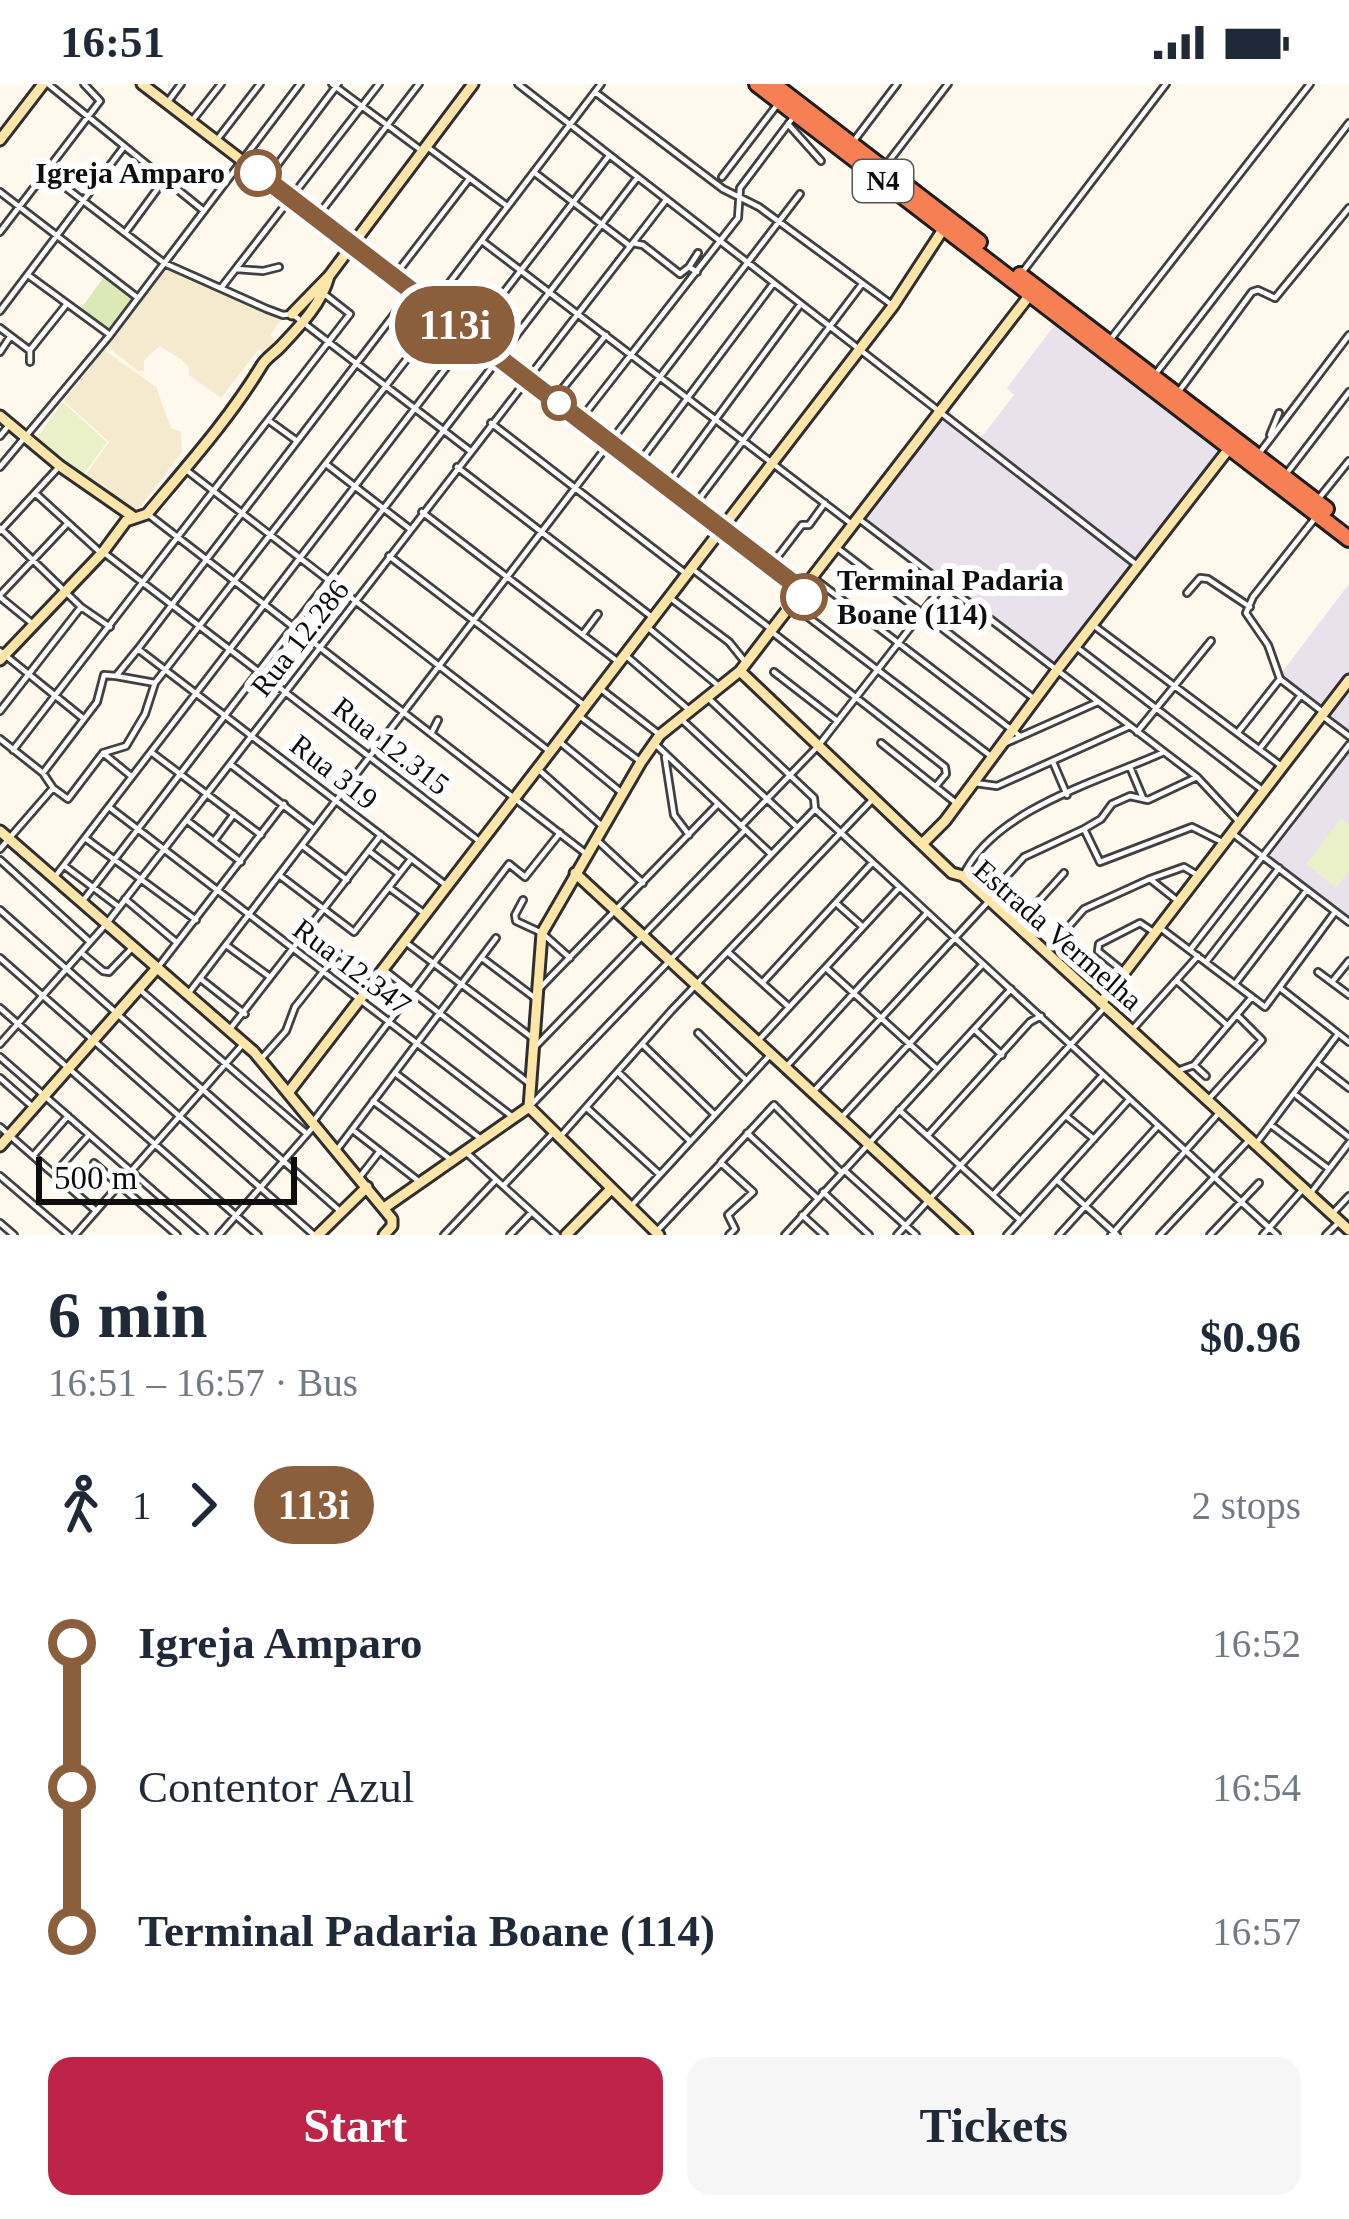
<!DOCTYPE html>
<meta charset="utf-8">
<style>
:root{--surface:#fff;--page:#f6f6f7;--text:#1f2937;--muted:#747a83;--accent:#be2348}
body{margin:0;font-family:"Times New Roman",serif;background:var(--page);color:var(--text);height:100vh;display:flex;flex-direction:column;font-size:45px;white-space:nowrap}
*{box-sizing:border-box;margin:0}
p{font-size:39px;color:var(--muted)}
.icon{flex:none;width:66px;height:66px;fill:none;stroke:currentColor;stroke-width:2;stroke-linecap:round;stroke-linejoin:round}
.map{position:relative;height:1151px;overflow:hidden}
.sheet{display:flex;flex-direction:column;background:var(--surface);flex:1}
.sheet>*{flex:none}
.badge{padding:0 24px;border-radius:39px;font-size:42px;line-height:78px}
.scale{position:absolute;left:36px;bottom:30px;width:261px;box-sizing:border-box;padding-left:12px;border:6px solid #0d0d0d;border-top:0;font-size:33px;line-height:42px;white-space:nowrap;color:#0d0d0d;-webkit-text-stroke:9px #fff;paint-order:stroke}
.map>.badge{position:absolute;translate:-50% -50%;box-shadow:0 0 0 6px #fff}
.legs{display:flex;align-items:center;gap:18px;height:132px;padding:0 48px;font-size:39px}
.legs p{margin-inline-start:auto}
.head{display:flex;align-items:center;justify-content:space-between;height:204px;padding:0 48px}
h1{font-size:66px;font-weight:600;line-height:90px}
.action{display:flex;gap:24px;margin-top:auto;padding:24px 48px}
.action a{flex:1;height:138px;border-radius:24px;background:var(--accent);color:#fff;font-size:48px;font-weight:600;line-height:138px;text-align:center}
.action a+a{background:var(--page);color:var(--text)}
ul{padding:0 48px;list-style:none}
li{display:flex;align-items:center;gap:42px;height:144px;font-size:45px}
li i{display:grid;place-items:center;width:18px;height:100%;margin:0 15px;background:currentColor}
li i::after{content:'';width:30px;height:30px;margin:-15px;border:9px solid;border-radius:50%;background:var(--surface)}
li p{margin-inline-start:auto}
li:first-child i{background:linear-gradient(#0000 50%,currentColor 0)}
li:last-child i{background:linear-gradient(currentColor 50%,#0000 0)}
.status{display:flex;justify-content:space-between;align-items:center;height:84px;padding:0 60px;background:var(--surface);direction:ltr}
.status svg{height:33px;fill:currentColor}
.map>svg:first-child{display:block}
.industrial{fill:#e9e1ec}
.farmland{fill:#f5eacd}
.green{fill:#dae9b6}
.pitch{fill:#eaf1c8}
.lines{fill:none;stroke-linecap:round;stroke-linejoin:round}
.street-casing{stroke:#404040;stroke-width:10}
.secondary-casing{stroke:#2f2f2f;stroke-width:15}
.highway-casing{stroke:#1e1e1e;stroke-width:20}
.street{stroke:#fff;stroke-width:4.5}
.secondary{stroke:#ffe5a8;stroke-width:9}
.highway{stroke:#f68054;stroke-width:14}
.line-1-casing{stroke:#fff;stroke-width:27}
.line-1{stroke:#8b5e3c;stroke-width:18}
.stop-1-dot{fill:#fff;stroke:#8b5e3c;stroke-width:6}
.labels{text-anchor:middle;stroke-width:12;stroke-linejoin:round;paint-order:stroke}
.shield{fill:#fff;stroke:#565656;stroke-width:3}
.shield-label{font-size:27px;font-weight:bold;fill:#0d0d0d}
.stop-label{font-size:30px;font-weight:bold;fill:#0d0d0d;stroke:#fff;text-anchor:end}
.street-label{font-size:30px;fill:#0d0d0d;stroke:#fff}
</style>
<div class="status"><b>16:51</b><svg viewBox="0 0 49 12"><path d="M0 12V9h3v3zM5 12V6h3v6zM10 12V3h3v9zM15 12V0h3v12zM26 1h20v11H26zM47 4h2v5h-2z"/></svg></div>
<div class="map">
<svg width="1349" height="1151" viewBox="0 0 1349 1151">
<rect width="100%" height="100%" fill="#fff8ed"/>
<path class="industrial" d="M1057,238L1220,365L1056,580L866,436L947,331L980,355L1014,311L1007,304Z
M1349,500V649L1280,591Z
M1349,668V833L1270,772Z"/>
<path class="farmland" d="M165,184L281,236L270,251L278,259L267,273L259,265L221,314L189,291V284L182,276L160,262L144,276V287H138L105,261Z
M104,266L156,303L171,344L181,348L182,368L135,430L84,393L109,358L64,317Z"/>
<path class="green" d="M104,193L133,215L108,248L80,226Z"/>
<path class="pitch" d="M63,318L107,358L81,394L34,358Z
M1341,734L1349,740V787L1336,804L1306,780Z"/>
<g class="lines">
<defs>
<path id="street" d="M48,0L204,127
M332,0L422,67
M518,0L1137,481
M595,8L723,105L759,123L892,221
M167,19L181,0
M191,38L221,0
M788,40L821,77
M216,57L260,0
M853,58L897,0
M426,62L507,122
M886,81L948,0
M47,89L164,179L267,225L283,231L292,230L469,366
M535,89L630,162
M722,93L777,21
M266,96L338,0
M0,108L138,214
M316,134L419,0
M0,148L100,17L84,0
M125,149L164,96
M482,157L853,441
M633,159L643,161L680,190L689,183L697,188
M689,183L698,169
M237,185L263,187L279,183
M1024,186L1166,0
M396,190L469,95
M28,191L110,251
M221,204L379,0
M431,223L601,0
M0,227L123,64
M0,244L29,266
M1110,256L1310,0
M0,268L10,253
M30,278V266L66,221
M1157,288L1349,39
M1177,310L1252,208L1258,206L1275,214L1349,124
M554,315L606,251
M268,336L297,357
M580,336L738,134L740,104L795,31
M491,339L685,489
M1270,351L1279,329
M0,352L10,340
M1258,371L1349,251
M326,380L410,445
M638,380L773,200
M0,383L110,251L300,0
M457,383L652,533
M185,385L549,667
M1287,389L1349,308
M668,400L800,221
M35,409L102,470
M1320,413L1349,377
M693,423L862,200
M422,428L617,577
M149,431L585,769
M1316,433L1253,513L1246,529L1268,561L1280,595L1324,629
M859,435L1197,693L1238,737
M0,444L81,523L110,543
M0,447L57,385
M836,463L1036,616
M103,468L479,757
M389,472L584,621
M772,480L802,441H809L825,419
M691,484L771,545
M812,493L1020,652
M1187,509L1200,494L1208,495L1250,523
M0,511L68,439
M0,513L33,540
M669,513L729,558L746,579
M791,520L992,673
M1093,541L1280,681
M646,542L720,603
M772,548L945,683L946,690L936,702
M583,550L598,530
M1075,562L1261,705
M138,565L447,802
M0,567L84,635
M624,570L688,625
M774,588L836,636
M116,592L155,599
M602,606L660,651
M0,627L81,523
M578,631L641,678
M680,634L797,743
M1325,634L1349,652
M1239,647L1280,595
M432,648L438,636
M1137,648L1211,557
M0,655L43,689L53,704L0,765
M561,659L622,709
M654,659L771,770
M881,659L956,719
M1006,659L1098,618
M1261,663L1301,611
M13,666L350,230L323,209
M151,668L261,751
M103,669L131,692
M665,673L674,731L689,751
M1053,678L1067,711
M230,680L314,745
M1130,683L1143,714
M539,686L602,742
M43,689L97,618L104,591L116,592L138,565L412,207
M975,699L997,702L1130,642
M53,704L68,715L103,669L126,662L145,630L155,599L441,231
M109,723L514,1034
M815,725L1277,1151
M189,738L241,778
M741,742L819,661L945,499
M1084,745L1100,778L1192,743L1224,759
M1232,749L1349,838
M85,754L196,836
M214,757L234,730
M599,758L643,799
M304,763L347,796
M370,768L399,790
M0,776L89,857
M66,783L119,823
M279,791L354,848L411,775
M963,792C993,726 1099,697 1162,669
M54,794L608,73
M1150,795L1184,783L1199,792
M391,805L425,830
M987,814L1024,773L1084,745L1101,735L1112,720L1130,712L1148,716L1197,693
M125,815L176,858
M523,816L515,831L516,837L542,849L570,874
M82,818L637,94
M836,819L863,843
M0,826L341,1128
M1016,842L1064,789
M1159,843L1265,923L1335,828
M404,857L534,955
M226,861L270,893
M1190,866L1349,661
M728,868L789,923
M1046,868L1084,825L1150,795L1179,818
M84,871L103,887L109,888L133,863
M0,874L314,1151
M482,874L535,914
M1206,878L1279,784
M159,882L284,720
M826,884L937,985
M383,885L530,1000
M1124,888L1098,867L1099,860L1140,839L1155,849
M1318,888L1349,911
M202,896L245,930
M1177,897L1227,941
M763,898L872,779
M1332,898L1349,877
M1235,900L1306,807
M540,904L718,720
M1280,904L1349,958
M139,905L307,1050
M188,910L800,110
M0,924L258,1151
M230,945L381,751
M976,947L1002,971
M1131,947L1198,872
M698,949L746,996
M758,957L899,804
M0,960L107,839L666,116
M536,962L745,746
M644,962L713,1029
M0,973L204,1151
M262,974L286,947L295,923L338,869L349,877
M1318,980L1349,1004
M1194,981L1206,992
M786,983L927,829
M1177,987L1194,981L1252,913
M395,989L481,1055
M620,990L689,1056
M0,994L34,1024
M813,1008L988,818
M1297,1012L1349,1053
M373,1017L450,1075
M1207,1017L1262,956L1237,931
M533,1019L815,725L814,714L708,614
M587,1024L658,1089
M899,1026L1019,1135
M1066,1032L1094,1055
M841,1034L983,880
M312,1039L509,780L525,793L560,749
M1271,1041L1329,1085
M0,1043L95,1126
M354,1047L421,1099
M747,1049L817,1114
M928,1051L1030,938L1041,932
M559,1054L671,927L873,715
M1255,1061L1338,950
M336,1067L496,854
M468,1070L557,1151
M33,1072L68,1032
M721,1078L774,1021L841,1088
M94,1079L177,1151
M844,1086L916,1151
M54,1090L89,1051
M0,1092L69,1151
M359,1094L380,1067
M1057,1096L1117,1151
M504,1101L554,1048
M823,1108L869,1151
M1310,1110L1349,1059
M993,1111L1102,992
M633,1120L771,970
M1332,1130L1349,1112
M802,1131L824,1151
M0,1139L14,1151
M656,1148L721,1079L753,1108L728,1131L735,1145L729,1151
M75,1151L244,959
M219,1151L314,1042
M444,1151L496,1096
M510,1151L531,1129
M785,1151L1011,905
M897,1151L1105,923
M1007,1151L1128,1017
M1059,1151L1157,1043
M1111,1151L1219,1029
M1160,1151L1249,1056
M1210,1151L1259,1099
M1263,1151L1303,1105
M1326,1151L1340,1137"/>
<path id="secondary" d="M142,0L802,506
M0,56L43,0
M292,230L329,192L473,0
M0,332L60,382L132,432
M0,576L103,468L126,437L147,430C187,382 230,334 262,281C266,274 276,268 282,261C300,242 322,219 329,192
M740,587L952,789L963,792L1349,1146
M0,747L254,968L392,1135V1142L384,1151
M922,760L945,737L1057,586L1231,362
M575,789L967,1151
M1101,919L1349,596
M288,1009L893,222L944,144
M529,1023L659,1151
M0,1062L157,884
M384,1124L529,1023L542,849L641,678L660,651L740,587L1032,208
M318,1151L367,1103
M566,1151L611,1105"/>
<path id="highway" d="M757,0L1349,455
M773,0L979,158
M1020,191L1326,425"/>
</defs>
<use href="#street" class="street-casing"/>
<use href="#secondary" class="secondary-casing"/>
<use href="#highway" class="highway-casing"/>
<use href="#street" class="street"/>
<use href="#secondary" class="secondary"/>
<use href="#highway" class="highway"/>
</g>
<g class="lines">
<defs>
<path id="line-1" d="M258,89L802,506L793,517L804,513"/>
</defs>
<use href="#line-1" class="line-1-casing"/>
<use href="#line-1" class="line-1"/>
</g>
<g class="stop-1-dot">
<circle cx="258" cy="89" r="21"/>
<circle cx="559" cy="319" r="15"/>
<circle cx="804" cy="513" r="21"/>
</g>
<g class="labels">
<rect class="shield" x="853" y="76" width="60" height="42" rx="9"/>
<g class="shield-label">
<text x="883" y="106">N4</text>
</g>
<g class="stop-label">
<text x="225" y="99">Igreja Amparo</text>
<text x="837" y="506" text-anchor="start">Terminal Padaria<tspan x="837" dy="34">Boane (114)</tspan></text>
</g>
<g class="street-label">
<text transform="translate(300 554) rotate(-52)" y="10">Rua 12.286</text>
<text transform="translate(391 662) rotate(38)" y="10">Rua 12.315</text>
<text transform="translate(334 688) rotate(38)" y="10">Rua 319</text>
<text transform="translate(1058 851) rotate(41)" y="10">Estrada Vermelha</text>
<text transform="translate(352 883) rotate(37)" y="10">Rua 12.347</text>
</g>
</g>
</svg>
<div class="scale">500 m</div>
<b class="badge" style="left:455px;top:241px;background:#8b5e3c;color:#fff">113i</b>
</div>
<section class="sheet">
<div class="head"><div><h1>6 min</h1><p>16:51 – 16:57 · Bus</p></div><b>$0.96</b></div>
<div class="legs"><svg class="icon" aria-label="walk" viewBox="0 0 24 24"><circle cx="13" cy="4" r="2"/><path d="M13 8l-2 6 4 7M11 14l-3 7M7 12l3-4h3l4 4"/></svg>1<svg class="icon" aria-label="forward" viewBox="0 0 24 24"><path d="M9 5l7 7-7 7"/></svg><b class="badge" style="background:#8b5e3c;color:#fff">113i</b><p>2 stops</p></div>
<ul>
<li><i style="color:#8b5e3c"></i><b>Igreja Amparo</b><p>16:52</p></li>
<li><i style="color:#8b5e3c"></i><span>Contentor Azul</span><p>16:54</p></li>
<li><i style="color:#8b5e3c"></i><b>Terminal Padaria Boane (114)</b><p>16:57</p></li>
</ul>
<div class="action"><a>Start</a><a>Tickets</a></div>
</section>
